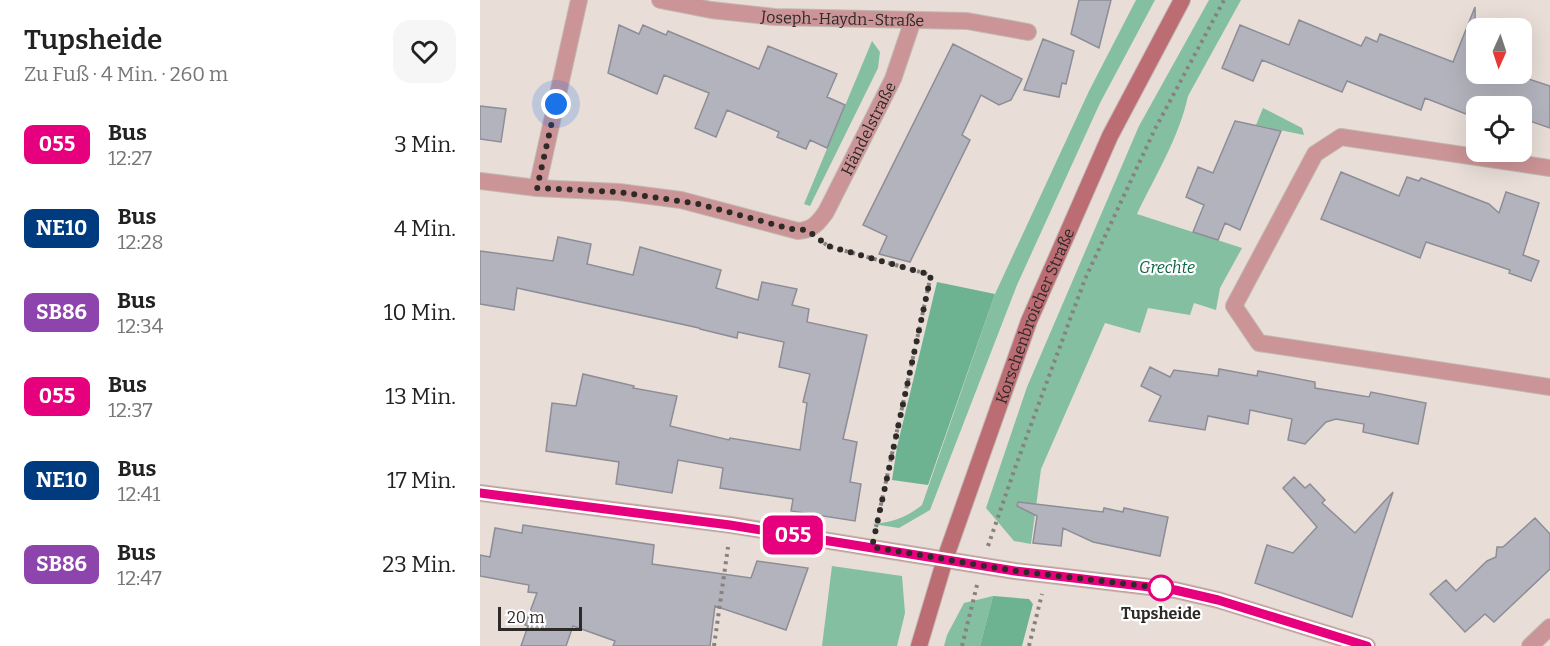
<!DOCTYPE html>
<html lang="de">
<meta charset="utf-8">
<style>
:root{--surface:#fff;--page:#f6f6f6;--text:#222;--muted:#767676}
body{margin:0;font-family:Bitter,serif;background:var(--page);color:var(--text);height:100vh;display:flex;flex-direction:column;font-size:22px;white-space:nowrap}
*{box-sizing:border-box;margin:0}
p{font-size:20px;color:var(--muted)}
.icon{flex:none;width:33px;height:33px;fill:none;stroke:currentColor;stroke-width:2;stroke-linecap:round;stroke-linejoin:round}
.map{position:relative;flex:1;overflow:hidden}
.side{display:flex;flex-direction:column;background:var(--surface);width:480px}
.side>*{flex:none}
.badge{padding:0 12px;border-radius:9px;font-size:21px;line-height:39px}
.needle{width:39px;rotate:183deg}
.tools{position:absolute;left:986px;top:18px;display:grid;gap:12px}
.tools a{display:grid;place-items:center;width:66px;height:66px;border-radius:12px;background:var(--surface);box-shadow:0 6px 24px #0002;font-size:30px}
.scale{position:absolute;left:18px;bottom:15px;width:84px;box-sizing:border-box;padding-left:6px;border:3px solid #2e2a28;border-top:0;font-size:16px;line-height:21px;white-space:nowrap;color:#2e2a28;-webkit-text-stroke:4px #fff;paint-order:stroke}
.you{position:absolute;width:30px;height:30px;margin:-15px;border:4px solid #fff;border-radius:50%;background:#1a73e8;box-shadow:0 0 0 9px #1a73e833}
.map>.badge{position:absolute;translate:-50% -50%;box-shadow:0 0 0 3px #fff}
.round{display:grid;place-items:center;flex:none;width:63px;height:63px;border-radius:18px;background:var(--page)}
.head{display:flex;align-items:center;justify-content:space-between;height:102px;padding:0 24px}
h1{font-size:28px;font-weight:600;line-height:45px}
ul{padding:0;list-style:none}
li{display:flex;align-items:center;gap:18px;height:84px;padding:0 24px}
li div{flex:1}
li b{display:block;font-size:22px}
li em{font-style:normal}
li .badge{min-width:66px;font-weight:700;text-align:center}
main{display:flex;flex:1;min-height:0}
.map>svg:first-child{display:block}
.green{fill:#84bfa1}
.forest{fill:#6db391}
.building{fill:#b3b3bd;stroke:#8d8d97;stroke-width:1.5}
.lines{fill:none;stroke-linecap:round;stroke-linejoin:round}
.minor-casing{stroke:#c3b9b4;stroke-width:18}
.secondary-casing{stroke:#c3b9b4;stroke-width:18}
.path{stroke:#88817d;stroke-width:4;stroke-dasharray:3 4.5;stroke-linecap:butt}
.minor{stroke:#cb9496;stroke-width:16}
.secondary{stroke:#bc6d73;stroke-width:16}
.line-casing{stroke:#fff;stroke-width:14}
.line{stroke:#e6007e;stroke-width:9}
.walk{stroke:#2e2a28;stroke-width:6;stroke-dasharray:0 10.8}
.stop-dot{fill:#fff;stroke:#e6007e;stroke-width:3}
.labels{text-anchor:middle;stroke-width:4.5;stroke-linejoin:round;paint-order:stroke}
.street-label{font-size:16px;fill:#2e2a28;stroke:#fff}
.park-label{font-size:16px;font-style:italic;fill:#0b6443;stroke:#fff}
.stop-label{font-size:16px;font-weight:bold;fill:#2e2a28;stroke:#fff}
</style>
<main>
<section class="side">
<div class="head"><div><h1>Tupsheide</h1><p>Zu Fuß · 4 Min. · 260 m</p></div><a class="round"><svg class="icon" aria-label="heart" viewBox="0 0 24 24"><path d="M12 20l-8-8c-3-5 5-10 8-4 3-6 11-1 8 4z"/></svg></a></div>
<ul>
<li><span class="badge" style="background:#e6007e;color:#fff">055</span><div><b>Bus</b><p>12:27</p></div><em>3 Min.</em></li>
<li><span class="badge" style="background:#003b80;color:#fff">NE10</span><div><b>Bus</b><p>12:28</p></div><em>4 Min.</em></li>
<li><span class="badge" style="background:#8e44ad;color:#fff">SB86</span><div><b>Bus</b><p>12:34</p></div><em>10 Min.</em></li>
<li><span class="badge" style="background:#e6007e;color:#fff">055</span><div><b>Bus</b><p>12:37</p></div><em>13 Min.</em></li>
<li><span class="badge" style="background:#003b80;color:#fff">NE10</span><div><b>Bus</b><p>12:41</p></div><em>17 Min.</em></li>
<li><span class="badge" style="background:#8e44ad;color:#fff">SB86</span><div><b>Bus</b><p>12:47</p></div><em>23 Min.</em></li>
</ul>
</section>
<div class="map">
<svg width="1070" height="646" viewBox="0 0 1070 646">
<rect width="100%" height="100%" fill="#e8ddd7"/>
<path class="green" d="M656,0H675L620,103L537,285L450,510L419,528L392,524C414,522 425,518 442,505L515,294L609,91Z
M729,0H761L708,96C699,138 675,176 657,214L762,248L740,288L736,310L714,303L710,315L668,308L660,333L625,323L561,469L551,544L534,541L506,508L547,387L659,126Z
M392,41L400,52L398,68L330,206L324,204Z
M783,108L822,128L824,135L776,125Z
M352,566L422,576L425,613L417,646H342Z
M513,596L500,646H464L467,635L484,603Z"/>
<path class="forest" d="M457,282L515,294L448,485L412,480L417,447Z
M513,596L549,599L553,604L542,646H500Z"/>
<path class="building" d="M599,0H631L619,48L591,34Z
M995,7L996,74H1033L1070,86V128L1041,118V106H996V118L945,98L941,110L867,81L862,92L782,60L773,81L742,68L760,25L809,45L819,20L881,46L886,37L897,42L900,34L973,62Z
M139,25L159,34L163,25L186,35L188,31L279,69L288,46L357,74L347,97L365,105L347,148L330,140L326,149L297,137L299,132L247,110L236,137L215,128L229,93L184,75L177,94L128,73Z
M563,39L594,51L586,84L582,83L579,97L544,90Z
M473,44L542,79L531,100L519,105L501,95L482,135L490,140L430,262L399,254L407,236L383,225Z
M0,106L26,109L21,142L0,139Z
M755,121L801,131L760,230L745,223L738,240L713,232L724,205L706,197L718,167L733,173Z
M861,172L919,196L927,177L939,181L941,178L1009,204L1019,213L1026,192L1059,203L1043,255L1059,261L1051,281L1029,273L1030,270L946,242L940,258L841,219Z
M78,237L111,244L107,264L153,275L160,247L241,270L236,288L278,300L282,282L317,289L312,305L329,309L327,322L387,335L363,439L377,442L370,482L381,484L375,521L311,511L313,499L240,488L243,468L198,460L192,493L136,484L139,462L66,451L72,403L96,406L103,374L154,386L153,388L197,396L190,426L249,440L250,438L320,450L327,403L323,402L330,374L299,367L304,342L258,332L257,338L220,329L219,328L37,288L34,310L0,304V251L73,261Z
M670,367L690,377L694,370L738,376L739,369L777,376L778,371L835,382V388L889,397L891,392L946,403L938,444L883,432L884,424L856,419L846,422L825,444L808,440L812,419L770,410L768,424L728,416L725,430L669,421L681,396L661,386Z
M814,477L825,488L830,484L845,500L842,503L875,533L913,492L872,617L775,583L787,545L813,553L837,527L803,488Z
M538,502L623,512L624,508L643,512L644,508L688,517L680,556L613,542L583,528L581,546L553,543L557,516L537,506Z
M1055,518L1070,534V569L1014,622L1005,614L985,632L950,594L966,580L976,591L1007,561L1016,557L1017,547H1023Z
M43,525L174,545L172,564L271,578L277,561L328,568L306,630L235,606L230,646H133L135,641L93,626L86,646H41L48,626L45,625L57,593L48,592L49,585L0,576V555L10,557L15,528L42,533Z"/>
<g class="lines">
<defs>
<g id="minor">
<path id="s1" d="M180,0L231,10L295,17L487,21L548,32"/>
<path d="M1070,168L861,137L835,154L754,306L779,343L1070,387"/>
<path id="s2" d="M0,181L57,188L139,192L201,200L318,231C333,230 338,223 346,212L413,79L433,20"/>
<path d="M57,188L99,0"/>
<path d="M0,493L251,525L535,571L695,590L738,600L887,646"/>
<path d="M1050,646L1070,627"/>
</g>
<g id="secondary">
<path id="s3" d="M439,646L465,559L549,321L630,136L702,0"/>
</g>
</defs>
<use href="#minor" class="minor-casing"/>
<use href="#secondary" class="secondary-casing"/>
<path class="path" d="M344,243L348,246L451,275L396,527
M508,546L535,468L605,279L675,129L744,0
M234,646L248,547
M482,646L497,585
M549,646L562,594"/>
<use href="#minor" class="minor"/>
<use href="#secondary" class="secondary"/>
</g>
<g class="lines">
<defs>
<path id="line" d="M0,493L250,525L535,571L695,590L738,600L887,646"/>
</defs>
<use href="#line" class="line-casing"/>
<use href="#line" class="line"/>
<path class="walk" d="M76,104L57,188L139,192L219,204L311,229L327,230L348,246L451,275L392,547L535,571L681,588"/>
</g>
<circle class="stop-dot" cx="681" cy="588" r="12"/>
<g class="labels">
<g class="street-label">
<text dy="6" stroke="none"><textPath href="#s1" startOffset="184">Joseph-Haydn-Straße</textPath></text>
<text dy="6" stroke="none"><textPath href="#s2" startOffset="452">Händelstraße</textPath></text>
<text dy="6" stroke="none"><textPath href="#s3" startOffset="350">Korschenbroicher Straße</textPath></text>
</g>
<g class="park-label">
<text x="687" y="273">Grechte</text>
</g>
<g class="stop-label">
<text x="681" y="619">Tupsheide</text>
</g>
</g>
</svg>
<div class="tools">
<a><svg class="needle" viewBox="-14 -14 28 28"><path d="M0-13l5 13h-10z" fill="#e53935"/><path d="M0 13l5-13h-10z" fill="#767676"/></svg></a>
<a><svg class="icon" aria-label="locate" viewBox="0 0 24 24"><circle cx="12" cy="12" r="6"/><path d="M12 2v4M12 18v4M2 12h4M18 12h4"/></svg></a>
</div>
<div class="scale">20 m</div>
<div class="you" style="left:76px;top:104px"></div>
<b class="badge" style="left:313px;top:535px;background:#e6007e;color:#fff">055</b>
</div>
</main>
